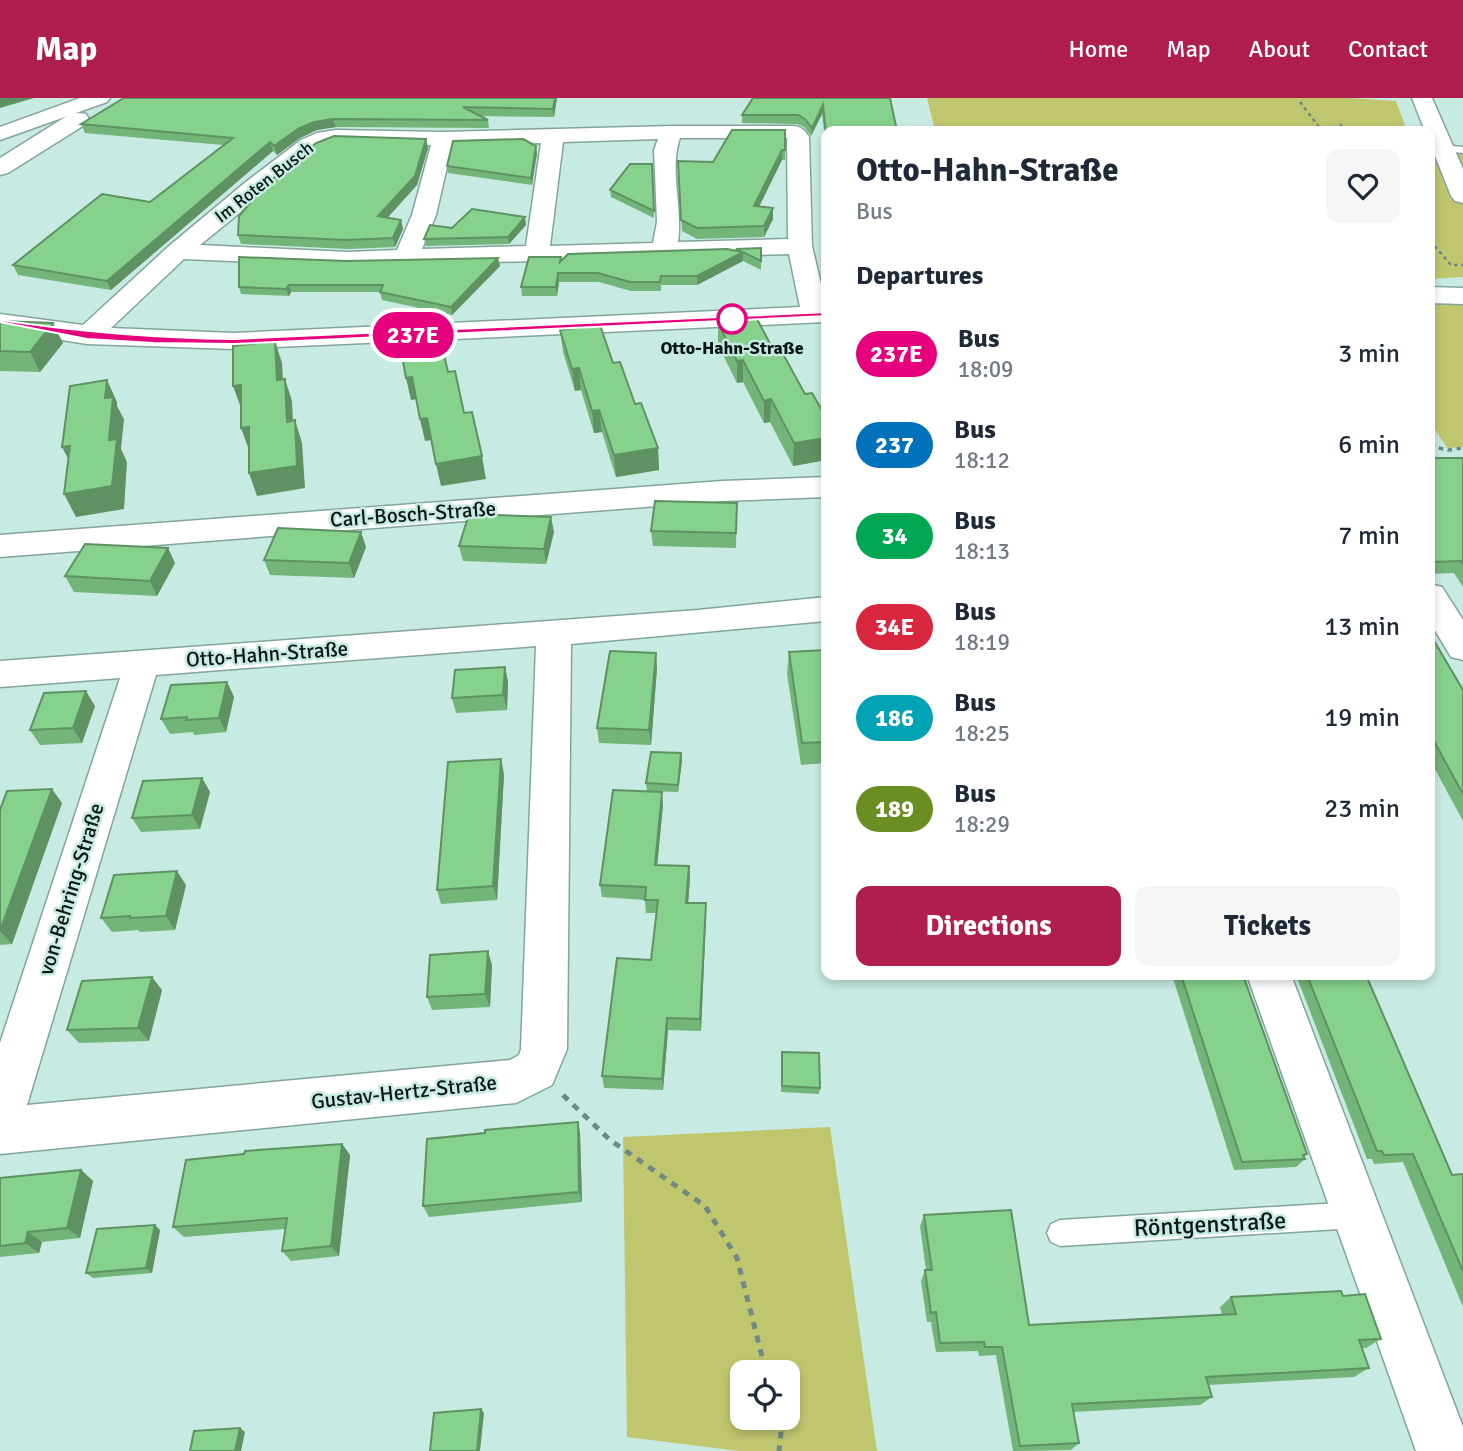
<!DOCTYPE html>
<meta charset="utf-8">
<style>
:root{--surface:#fff;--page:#f6f6f7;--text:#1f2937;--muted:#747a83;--accent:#af1e4d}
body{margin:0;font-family:Signika,sans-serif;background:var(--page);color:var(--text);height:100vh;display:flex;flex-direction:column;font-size:26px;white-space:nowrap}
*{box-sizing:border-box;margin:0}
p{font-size:23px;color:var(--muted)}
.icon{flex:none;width:38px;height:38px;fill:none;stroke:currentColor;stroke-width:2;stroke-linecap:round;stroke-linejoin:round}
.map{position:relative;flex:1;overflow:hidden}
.details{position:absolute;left:821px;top:28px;width:614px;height:854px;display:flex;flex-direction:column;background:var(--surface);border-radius:14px;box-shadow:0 4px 10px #0003}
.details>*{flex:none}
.badge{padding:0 14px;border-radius:23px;font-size:24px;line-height:46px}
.buttons{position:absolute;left:730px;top:1262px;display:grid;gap:14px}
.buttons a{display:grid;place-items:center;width:70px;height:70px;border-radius:14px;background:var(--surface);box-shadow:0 4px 10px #0003;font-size:35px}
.map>.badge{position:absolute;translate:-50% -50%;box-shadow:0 0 0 4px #fff}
h2{padding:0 35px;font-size:26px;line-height:63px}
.round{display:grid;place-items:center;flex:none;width:74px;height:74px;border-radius:14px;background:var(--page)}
.headline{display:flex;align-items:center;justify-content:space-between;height:119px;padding:0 35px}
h1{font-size:33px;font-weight:700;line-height:52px}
.primary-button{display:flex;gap:14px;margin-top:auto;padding:14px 35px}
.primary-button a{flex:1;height:80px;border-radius:14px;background:var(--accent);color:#fff;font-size:28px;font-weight:700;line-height:80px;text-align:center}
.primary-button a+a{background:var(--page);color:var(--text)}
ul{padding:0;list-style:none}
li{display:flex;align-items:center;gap:21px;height:91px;padding:0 35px}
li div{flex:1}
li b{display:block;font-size:26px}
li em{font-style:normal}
li .badge{min-width:77px;font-weight:700;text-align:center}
header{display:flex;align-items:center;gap:42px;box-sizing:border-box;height:98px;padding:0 35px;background:var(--accent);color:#fff}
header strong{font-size:33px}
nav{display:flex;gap:38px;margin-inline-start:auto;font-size:24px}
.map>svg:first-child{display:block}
.green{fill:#c0c66e;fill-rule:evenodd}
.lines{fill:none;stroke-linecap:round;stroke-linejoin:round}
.service-casing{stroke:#83a49d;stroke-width:3}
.minor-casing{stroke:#83a49d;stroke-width:3}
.tertiary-casing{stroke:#83a49d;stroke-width:3}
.path-far2{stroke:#708984;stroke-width:2.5;stroke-dasharray:3.5 3.5;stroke-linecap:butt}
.path-far1{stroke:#708984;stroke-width:3.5;stroke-dasharray:4.5 4.5;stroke-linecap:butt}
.path{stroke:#708984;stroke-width:5;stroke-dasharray:7 7;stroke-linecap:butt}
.service{fill:#fff;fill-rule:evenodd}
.minor{fill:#fff;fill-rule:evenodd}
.tertiary{fill:#fff;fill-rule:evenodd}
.wall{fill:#73b478}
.shaded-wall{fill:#5e9262}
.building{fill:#86d18c;stroke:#5e9262;stroke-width:2}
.line{fill:#e6007e;stroke:#fff;stroke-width:2}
.stop-dot{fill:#fff;stroke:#e6007e;stroke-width:3.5}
.labels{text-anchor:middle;stroke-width:5;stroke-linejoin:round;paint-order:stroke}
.far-street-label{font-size:18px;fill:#0a1714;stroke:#c7eae2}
.far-stop-label{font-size:18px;font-weight:bold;fill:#0a1714;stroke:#c7eae2}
.street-label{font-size:21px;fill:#0a1714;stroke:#c7eae2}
.near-street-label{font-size:24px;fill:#0a1714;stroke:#c7eae2}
</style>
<header>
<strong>Map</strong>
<nav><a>Home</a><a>Map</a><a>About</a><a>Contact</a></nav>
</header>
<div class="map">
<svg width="1463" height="1353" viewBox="0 0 1463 1353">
<rect width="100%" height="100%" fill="#c7eae2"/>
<path class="green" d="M927,0H1350L1396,3L1407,33H935Z
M1430,49L1463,50V179L1430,181Z
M1463,202V349L1447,350L1430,324V203Z
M830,1029L877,1353H739L627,1339L623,1039ZM742,1274H788V1320H742Z"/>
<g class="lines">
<defs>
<path id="service" d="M1442,47L1463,49V55L1438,52V48Z
M1356,1104L1365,1108L1369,1117L1365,1126L1356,1130L1060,1148L1051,1144L1047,1135L1051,1126L1060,1122Z"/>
<path id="minor" d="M1412,0H1432L1463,71V105L1455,103L1451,98L1430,45V33H1425Z
M78,15L86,16L89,21L86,26L8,75L0,77V60L70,16Z
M672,28H794C802,29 804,32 809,39L812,148L826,207V224L234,251L87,246L0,232V216L83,227L169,148L247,83L301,42L317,35L336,32L443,34ZM680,40H787L788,141L678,144C683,111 669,70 680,40ZM658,41L654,52L657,124L653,145L550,148L563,44ZM336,44L431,47L412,117L397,152L348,154L200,147L317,52ZM541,45L526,148L422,151L436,117L452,47ZM789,156L800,209L234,235L111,230L184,161L348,168Z
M1430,189L1463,190V206L1430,205Z
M826,379V399L722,403L0,459V437L722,383Z
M1430,486L1442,489L1463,522V562L1451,559L1430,524Z
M826,499V523L571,546L567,951L552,987L516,1005L0,1056V945L120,580L0,589V563L698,512ZM536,548L521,951L519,957L510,962L27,1007L156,577Z
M1247,877H1291L1463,1329V1353H1416Z"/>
<path id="tertiary" d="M80,0H110L107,4L0,42V29Z"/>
</defs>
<use href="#service" class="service-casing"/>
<use href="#minor" class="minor-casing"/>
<use href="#tertiary" class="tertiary-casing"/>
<path class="path-far2" d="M1300,4L1322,33
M1340,26L1346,33
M1430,143L1451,167H1463"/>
<path class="path-far1" d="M1430,348L1448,352L1463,350"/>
<path class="path" d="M563,997L610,1042L705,1108L737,1160L766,1274
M777,1320L781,1335L779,1353"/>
<use href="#service" class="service"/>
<use href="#minor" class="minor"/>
<use href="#tertiary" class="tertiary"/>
</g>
<path class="wall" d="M557,0L554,19L480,18L488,22L489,30L336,29L317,32L300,40L277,57L273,53L111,192L18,177L13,167L150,104L223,47L85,35L81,26Z
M890,0L826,33V50L822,16L811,38L804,29L797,26L742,25V17Z
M785,32V62H782L759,108L773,110V121L764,139L697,141L682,133L678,63L713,64Z
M426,41L428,50L417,87L387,120L403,131L395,149L348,151L241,146L238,137Z
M537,55L532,87L448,75L447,68Z
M652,66L654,120L611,99L610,92Z
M526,127L509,146L426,148L424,141L452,130Z
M761,150V172L743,163L697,187H661V193H631L599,184H559L557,198H522L521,189L562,163L736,153V151Z
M346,163L500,168L452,217L382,202L380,194H291L289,198L241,196L239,189Z
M0,223L63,245L40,274L0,273Z
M718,225L776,257L805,296L826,319V362L793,368L770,324L764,325L743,284L737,285L718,247Z
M560,232L613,265L658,350L659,372L616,379L602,334L594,335L581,292L575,293L563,254Z
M1430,360H1463V489L1454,475L1430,476Z
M737,405L736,450L653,448L651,433Z
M554,434L546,466L463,463L459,448Z
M366,449L354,480L270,477L264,462Z
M175,465L157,498L74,494L65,478Z
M1430,536L1463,592V723L1430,662Z
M826,552V665L801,667L787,576L789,554Z
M505,569L508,584L507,612L456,615L452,600Z
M657,570L651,647L599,645L597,630Z
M227,584L234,599L226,634L194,637L193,634L170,636L161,621Z
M95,608L82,645L40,647L30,632Z
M681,655L682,662L678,694L647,693L646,685Z
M504,676L497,802L441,806L437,792Z
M202,680L210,694L200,731L141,734L132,720Z
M62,705L12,846L0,847V712Z
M663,707L657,767L689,768L690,781L688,805L706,818L701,933L668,932L663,992L604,990L602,978L651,862L656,815H646L645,802L602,799L600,787Z
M186,787L175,832L140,834L138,832L112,834L101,820Z
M492,867L490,909L432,912L427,899Z
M1172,877H1243L1307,1056L1304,1059L1305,1061L1296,1069L1234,1072Z
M1296,877H1366L1452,1077L1463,1076V1209L1403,1064L1374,1066L1372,1061H1367Z
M162,892L149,943L79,945L67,932Z
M782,954L820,990L819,996L781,994Z
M578,1024L580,1035L582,1104L429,1119L423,1108L485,1035Z
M342,1046L350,1057L339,1158L291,1163L282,1153L285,1131L184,1139L173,1129L244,1056Z
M81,1072L93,1083L80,1140L42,1144L39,1155L0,1159V1080Z
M924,1117L1029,1227L1222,1217L1220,1209L1231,1199L1343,1198L1381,1241L1366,1250H1362L1369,1270L1354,1279L1208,1287L1212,1299L1200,1307L1073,1314L1079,1345L1071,1352L1013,1353L996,1257L979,1258L978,1253L936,1254L931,1224H927L921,1183L925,1172H926L920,1128Z
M160,1132L152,1175L93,1180L86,1175Z"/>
<path class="shaded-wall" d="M0,0H34L0,10Z
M555,0H557L554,19L553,11Z
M823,7L822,16L811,38L812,30Z
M333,21L336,29L317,32L300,40L277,57L274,48L298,31L314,24Z
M426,41L428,50L417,87L380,128L378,118Z
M270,44L273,53L111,192L107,183Z
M536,48L537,55L532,87L531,80Z
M782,52V62L754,119V108Z
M773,110V121L764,139V128Z
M525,119L526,127L509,146L508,139Z
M401,122L403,131L395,149L393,140Z
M743,154V163L697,187V178Z
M498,160L500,168L452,217L451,209Z
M558,175L559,184L557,198L556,189Z
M289,187L291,194L289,198L286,191Z
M53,225L63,245L40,274L30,254Z
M275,243L282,265L284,304L277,282Z
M743,262V284L737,285V263Z
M579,270L581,292L575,293L572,271Z
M412,279L418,301L411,302L406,280Z
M285,281L292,303L294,346L287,324Z
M107,282L117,304V308L124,321L121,351L127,364L124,411L76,419L64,396L105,300Z
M241,287V310L233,288Z
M771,301L770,324L764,325V303Z
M599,312L602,334L594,335L592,313Z
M427,320L432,342L425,343L420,321Z
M295,322L302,345L305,390L257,398L249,375Z
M249,329V352L241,330Z
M826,340V362L793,368L794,345Z
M70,348L74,372L62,349Z
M658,350L659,372L616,379L614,357Z
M482,358L486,381L441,388L436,366Z
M551,419L554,434L546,466L544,451Z
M361,434L366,449L354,480L349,465Z
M168,450L175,465L157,498L150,483Z
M656,555L657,570L651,647L649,632Z
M505,569L508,584L507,612L503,597Z
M227,584L234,599L226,634L219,620Z
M86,593L95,608L82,645L73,630Z
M681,655L682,662L678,694V687Z
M501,661L504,676L497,802L493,788Z
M202,680L210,694L200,731L192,717Z
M52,691L62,705L12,846L0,833Z
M662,694L663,707L656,780L655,767Z
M689,768L690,781L687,818L686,805Z
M177,773L186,787L175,832L166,818Z
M706,805V818L701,933L700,921Z
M488,853L492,867L490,909L485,896Z
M152,879L162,892L149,943L138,930Z
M667,920L668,932L663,992L662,981Z
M578,1024L580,1035L582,1104L579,1094Z
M342,1046L350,1057L339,1158L331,1148Z
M81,1072L93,1083L80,1140L67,1130Z
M155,1127L160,1132L152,1175L146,1170Z
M28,1134L42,1144L39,1155L25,1145Z
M481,1311L484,1315L480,1353H477Z
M240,1330L245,1334L241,1353H235Z"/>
<path class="building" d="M124,0H555L553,11L463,9L488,22L333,21L314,24L298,31L274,48L270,44L107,183L13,167L102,96L150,104L233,40L81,26Z
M753,0H890L897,33H826V36L823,7L812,30L805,21L798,17H742Z
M732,32H785V52H782L754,108L773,110L764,128L697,130L681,122L678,63L713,64Z
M334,38L426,41L415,78L378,118L401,122L393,140L346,142L238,137L239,118L266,86L316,45Z
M523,41L536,48L531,80L447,68L453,43Z
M630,66H652L654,113L610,92Z
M472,111L525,119L508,139L424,141L430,127L452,130Z
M761,150V163L743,154L697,178H661L660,184H630L598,175H558L556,189H521L529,159H561L560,164L568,156L727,151L742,154L736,151Z
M239,159L346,163L498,160L451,209L380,194L383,187H289L286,191L239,189Z
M756,219L776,257L783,256L805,296L812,295L826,319V340L794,345L771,301L764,303L743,262L737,263L718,225Z
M0,223L53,225L30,254L0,253Z
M600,227L613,265L620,264L635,306L641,305L658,350L614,357L599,312L592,313L579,270L572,271L560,232Z
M439,235L448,274L455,273L464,315L472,314L482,358L436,366L427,320L420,321L412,279L406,280L399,241Z
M275,243L277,282L285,281L287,324L295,322L297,368L249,375V329L241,330V287L233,288V248Z
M107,282L105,300L113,299L109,342L117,341L112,388L64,396L70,348L62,349L70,288Z
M1430,360H1463V466L1461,463L1430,464Z
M655,403L737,405L736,435L651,433Z
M469,416L551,419L544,451L459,448Z
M278,430L361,434L349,465L264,462Z
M85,446L168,450L150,483L65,478Z
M1430,536L1463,592V696L1430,636Z
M826,552V644L802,645L789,554Z
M610,553L656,555L649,632L597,630Z
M505,569L503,597L452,600L455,572Z
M227,584L219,620L186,622L187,619L161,621L171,587Z
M86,593L73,630L30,632L44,595Z
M651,654L681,655L678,687L646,685Z
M501,661L493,788L437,792L448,664Z
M202,680L192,717L132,720L143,683Z
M52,691L0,833V712L7,693Z
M613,692L662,694L655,767L689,768L686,805H706L700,921L667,920L662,981L602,978L617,860L651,862L658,802H645L646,789L600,787Z
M177,773L166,818L130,820V818L101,820L114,777Z
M488,853L485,896L427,899L430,857Z
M1181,877H1243L1307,1056L1303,1057L1305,1061L1242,1064Z
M1307,877H1366L1452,1077L1463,1076V1173L1413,1056L1384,1057L1382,1053H1377Z
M152,879L138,930L67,932L82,883Z
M782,954L819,955L820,990L782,988Z
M578,1024L579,1094L423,1108L427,1041L485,1035V1032Z
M342,1046L331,1148L282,1153L287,1120L173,1129L186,1062L244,1056L245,1053Z
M81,1072L67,1130L28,1134L25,1145L0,1148V1080Z
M1011,1112L1029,1227L1236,1216L1231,1199L1341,1193L1343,1198L1365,1196L1381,1241L1359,1242L1369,1270L1206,1279L1212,1299L1072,1306L1079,1345L1020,1348L1002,1249H985L984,1244L940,1245L936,1214L931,1215L925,1172H932L924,1117Z
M155,1127L146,1170L86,1175L97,1131Z
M481,1311L477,1353H430L434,1315Z
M240,1330L235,1353H190L194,1333Z"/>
<path class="line" d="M829,214L831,216L826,218L234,246L153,245L87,241L0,224V222C81,234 152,240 234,241Z"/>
<circle class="stop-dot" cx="732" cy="221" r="14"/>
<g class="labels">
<g class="far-street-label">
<text transform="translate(264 84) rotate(-38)" y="6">Im Roten Busch</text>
</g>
<g class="far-stop-label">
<text x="732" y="256">Otto-Hahn-Straße</text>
</g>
<g class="street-label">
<text transform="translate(413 416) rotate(-4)" y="7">Carl-Bosch-Straße</text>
<text transform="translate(267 556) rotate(-4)" y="7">Otto-Hahn-Straße</text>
<text transform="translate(71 791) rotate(-73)" y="7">von-Behring-Straße</text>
<text transform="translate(404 994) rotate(-6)" y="7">Gustav-Hertz-Straße</text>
</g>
<g class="near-street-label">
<text transform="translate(1210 1126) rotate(-3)" y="8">Röntgenstraße</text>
</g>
</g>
</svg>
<div class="buttons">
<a><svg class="icon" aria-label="locate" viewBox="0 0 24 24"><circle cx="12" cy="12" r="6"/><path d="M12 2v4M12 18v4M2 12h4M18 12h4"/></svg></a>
</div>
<b class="badge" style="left:413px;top:237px;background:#e6007e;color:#fff">237E</b>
<section class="details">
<div class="headline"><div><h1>Otto-Hahn-Straße</h1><p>Bus</p></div><a class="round"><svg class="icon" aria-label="heart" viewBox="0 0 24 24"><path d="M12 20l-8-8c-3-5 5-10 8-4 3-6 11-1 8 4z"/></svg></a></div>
<h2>Departures</h2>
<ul>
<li><span class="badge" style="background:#e6007e;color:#fff">237E</span><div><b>Bus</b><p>18:09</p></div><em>3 min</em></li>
<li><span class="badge" style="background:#0072bc;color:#fff">237</span><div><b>Bus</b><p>18:12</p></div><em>6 min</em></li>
<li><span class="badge" style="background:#00a651;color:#fff">34</span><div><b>Bus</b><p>18:13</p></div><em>7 min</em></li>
<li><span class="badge" style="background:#d7263d;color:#fff">34E</span><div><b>Bus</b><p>18:19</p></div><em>13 min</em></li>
<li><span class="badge" style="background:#00a3b4;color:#fff">186</span><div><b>Bus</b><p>18:25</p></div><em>19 min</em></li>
<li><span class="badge" style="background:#6b8e23;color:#fff">189</span><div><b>Bus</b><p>18:29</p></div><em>23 min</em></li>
</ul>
<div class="primary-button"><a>Directions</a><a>Tickets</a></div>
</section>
</div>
